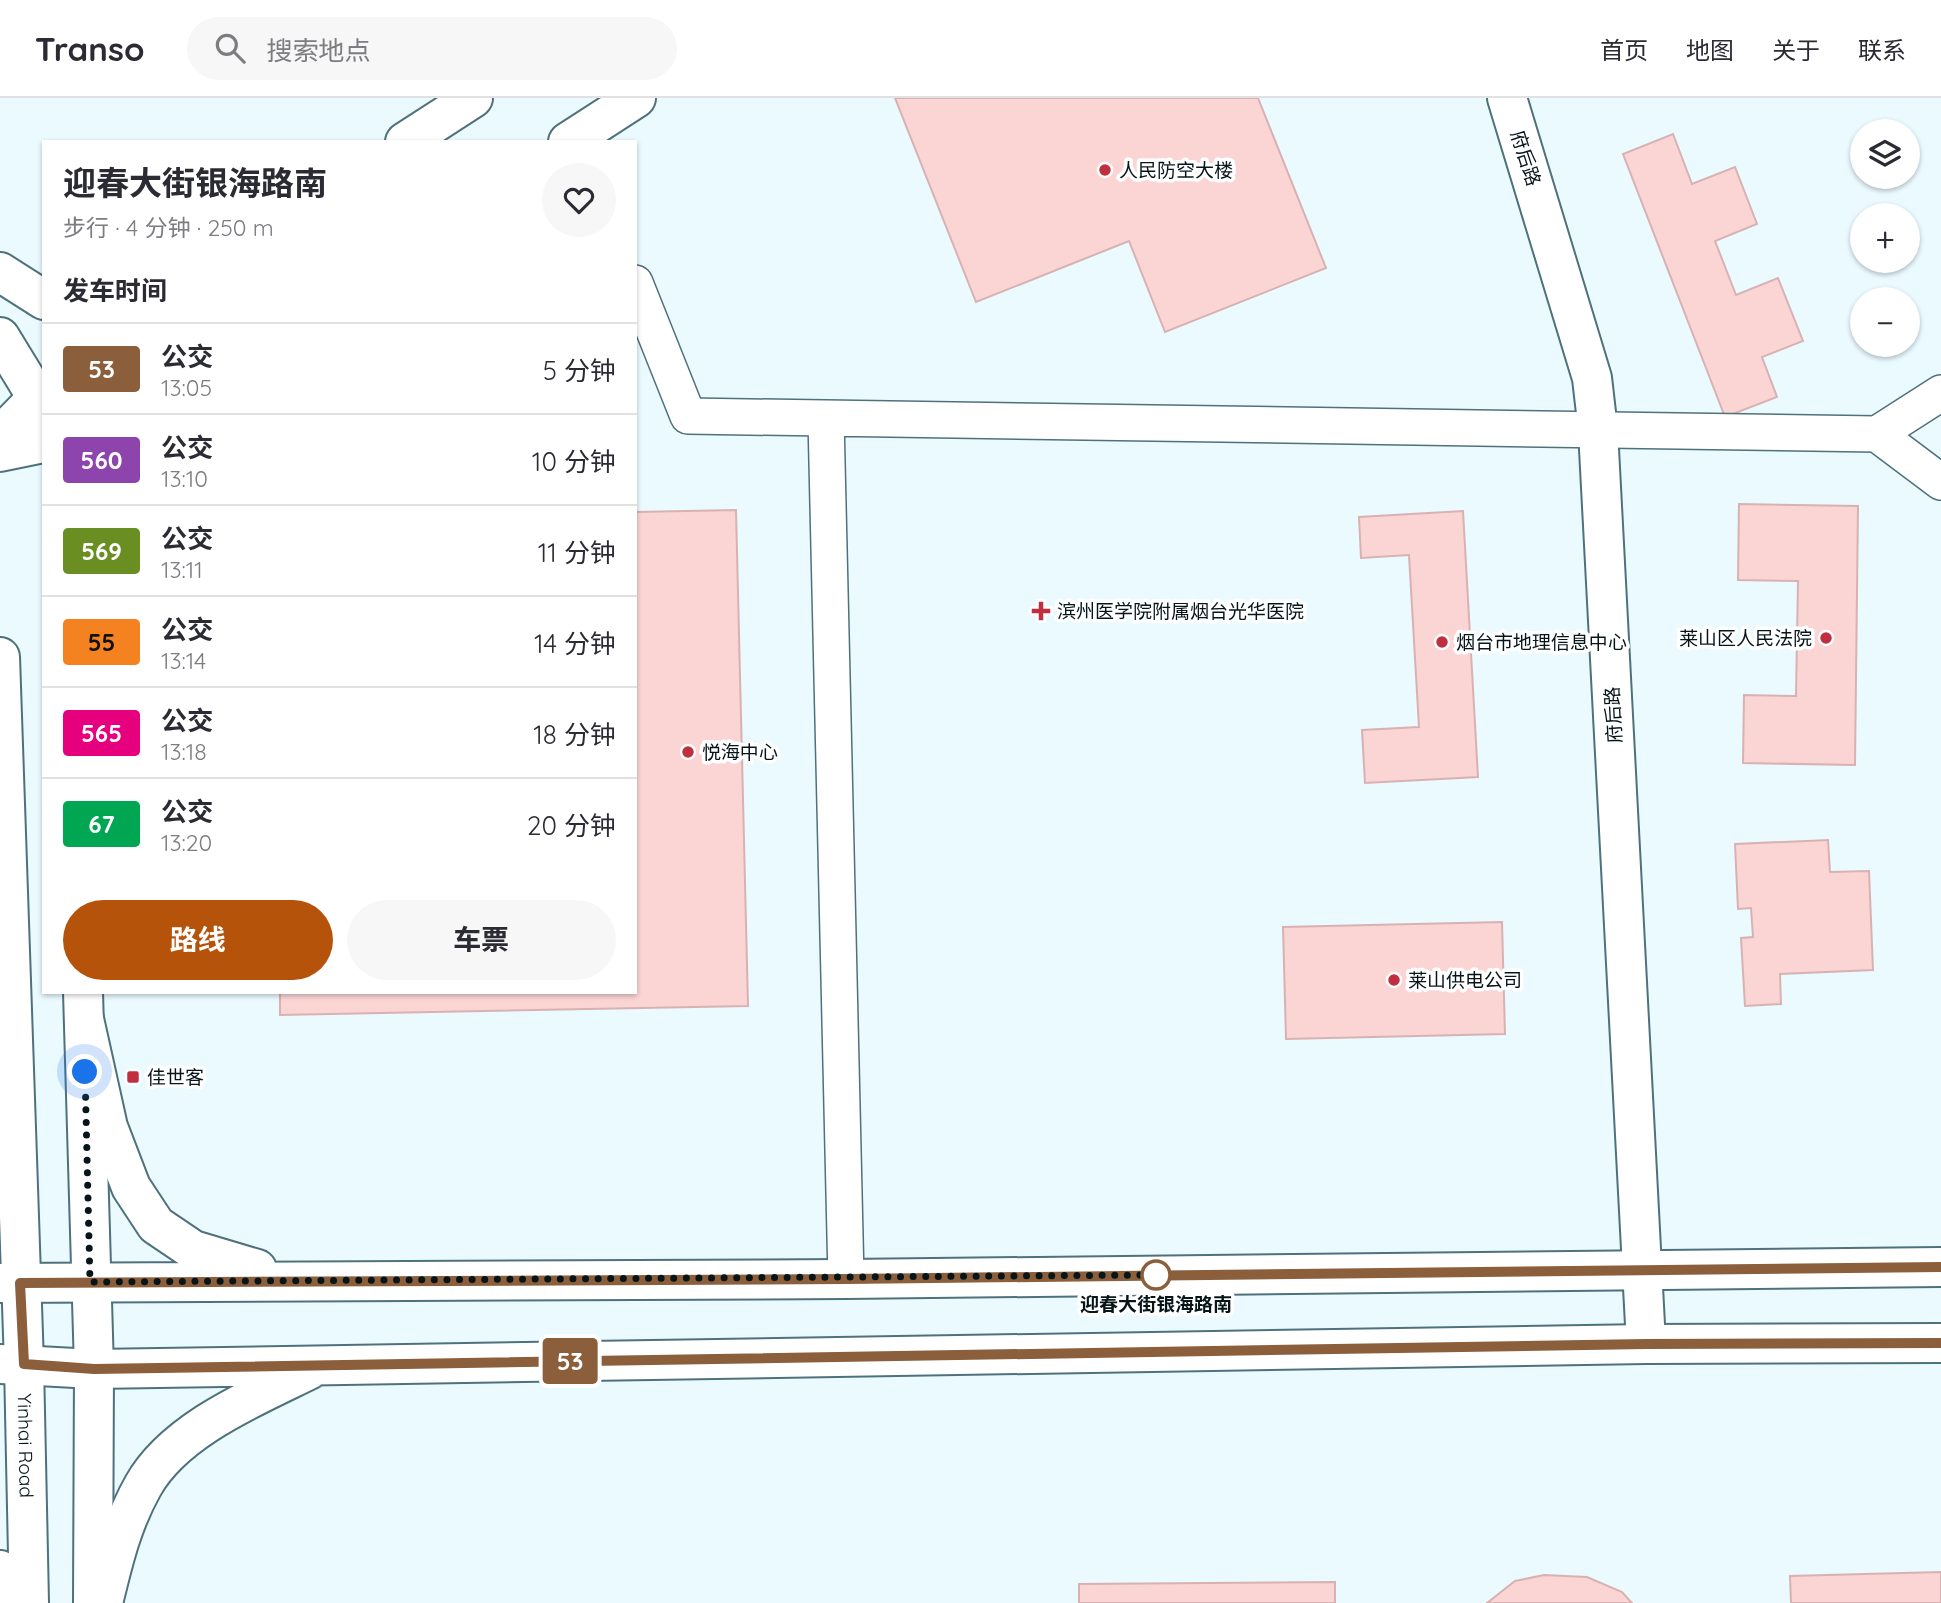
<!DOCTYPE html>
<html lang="zh">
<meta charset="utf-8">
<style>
:root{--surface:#fff;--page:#f7f7f7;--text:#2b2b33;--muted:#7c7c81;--line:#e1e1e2;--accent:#b45309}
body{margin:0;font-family:Quicksand,"Noto Sans SC",sans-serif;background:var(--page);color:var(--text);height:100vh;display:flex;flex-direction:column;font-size:26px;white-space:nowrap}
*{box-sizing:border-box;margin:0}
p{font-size:23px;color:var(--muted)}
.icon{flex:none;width:38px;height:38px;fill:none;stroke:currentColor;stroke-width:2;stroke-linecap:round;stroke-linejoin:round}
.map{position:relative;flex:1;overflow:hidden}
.drawer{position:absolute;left:42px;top:42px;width:595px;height:854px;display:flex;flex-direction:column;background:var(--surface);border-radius:0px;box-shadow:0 2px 5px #0004}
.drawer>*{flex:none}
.badge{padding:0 14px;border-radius:5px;font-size:24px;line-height:46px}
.controls{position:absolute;left:1850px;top:21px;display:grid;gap:14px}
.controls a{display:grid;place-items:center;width:70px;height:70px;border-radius:50%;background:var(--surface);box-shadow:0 2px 5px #0004;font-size:35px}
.you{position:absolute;width:35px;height:35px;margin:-18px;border:5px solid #fff;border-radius:50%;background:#1a73e8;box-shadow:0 0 0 10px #1a73e833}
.map>.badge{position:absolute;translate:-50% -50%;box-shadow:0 0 0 4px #fff}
h2{padding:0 21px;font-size:26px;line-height:63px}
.round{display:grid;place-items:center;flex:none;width:74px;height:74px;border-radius:37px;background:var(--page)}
.summary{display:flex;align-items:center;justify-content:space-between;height:119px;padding:0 21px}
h1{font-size:33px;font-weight:700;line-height:52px}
.button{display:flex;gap:14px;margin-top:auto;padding:14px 21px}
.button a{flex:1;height:80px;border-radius:42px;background:var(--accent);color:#fff;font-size:28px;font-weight:700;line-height:80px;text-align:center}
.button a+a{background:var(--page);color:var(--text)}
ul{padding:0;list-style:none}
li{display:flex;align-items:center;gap:21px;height:91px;padding:0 21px;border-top:2px solid var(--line)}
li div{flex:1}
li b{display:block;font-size:26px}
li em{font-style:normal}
li .badge{min-width:77px;font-weight:700;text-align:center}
header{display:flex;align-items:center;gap:42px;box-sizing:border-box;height:98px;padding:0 35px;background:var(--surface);border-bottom:2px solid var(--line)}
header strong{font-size:33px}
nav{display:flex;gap:38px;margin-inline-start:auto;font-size:24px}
.search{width:490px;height:63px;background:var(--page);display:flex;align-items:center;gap:18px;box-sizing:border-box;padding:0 24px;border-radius:38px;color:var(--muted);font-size:26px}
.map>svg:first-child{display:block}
.building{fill:#fad5d4;stroke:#d8b2b2;stroke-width:2}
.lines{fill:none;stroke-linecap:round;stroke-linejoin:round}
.street-casing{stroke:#4e717c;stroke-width:38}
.secondary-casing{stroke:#4e717c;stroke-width:42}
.primary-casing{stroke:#4e717c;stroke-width:42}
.street{stroke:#fff;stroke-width:35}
.secondary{stroke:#fff;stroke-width:38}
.primary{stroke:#fff;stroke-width:38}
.line-casing{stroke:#fff;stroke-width:16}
.line{stroke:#8b5e3c;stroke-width:10}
.walk{stroke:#071519;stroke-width:7;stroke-dasharray:0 12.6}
.poi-dot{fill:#c02f40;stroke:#fff;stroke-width:2.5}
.stop-dot{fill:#fff;stroke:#8b5e3c;stroke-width:3.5}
.labels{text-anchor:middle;stroke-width:7;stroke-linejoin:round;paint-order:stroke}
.street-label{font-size:19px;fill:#071519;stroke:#fff}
.poi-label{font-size:19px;fill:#071519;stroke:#fff;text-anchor:start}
.stop-label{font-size:19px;font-weight:bold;fill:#071519;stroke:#fff}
</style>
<header>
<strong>Transo</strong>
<div class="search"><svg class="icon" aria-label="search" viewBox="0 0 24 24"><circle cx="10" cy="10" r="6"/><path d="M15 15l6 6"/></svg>搜索地点</div>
<nav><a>首页</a><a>地图</a><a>关于</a><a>联系</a></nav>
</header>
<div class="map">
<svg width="1941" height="1505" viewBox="0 0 1941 1505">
<rect width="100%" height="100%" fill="#eafaff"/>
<path class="building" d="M895,0H1258L1326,170L1165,234L1129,143L976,204Z
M1673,36L1692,86L1735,69L1757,126L1715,143L1736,197L1778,180L1803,243L1762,259L1777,299L1725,319L1623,56Z
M1739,406L1858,408L1855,667L1743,665L1744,597L1796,598L1798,483L1738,482Z
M736,412L748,908L280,917V894H635V414Z
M1463,413L1478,679L1365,685L1362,632L1419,629L1409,457L1361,460L1359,419Z
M1828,742L1830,774L1869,773L1873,872L1780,876L1781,906L1745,908L1741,840L1753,839L1751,810L1738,811L1735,746Z
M1502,824L1505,936L1286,941L1283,829Z
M1941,1474V1505H1791L1790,1478Z
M1544,1477L1587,1479L1622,1494L1632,1505H1487L1515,1483Z
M1335,1484V1505H1079V1486Z"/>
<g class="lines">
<defs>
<path id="street" d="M635,185L688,318L1877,336L1941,384
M826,321L846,1181
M1877,336L1941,295"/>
<g id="secondary">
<path d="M1507,0L1592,280L1598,332L1646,1246"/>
<path d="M405,44L473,0"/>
<path d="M568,44L636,0"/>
<path d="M0,174L44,202"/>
<path d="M0,239L44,311"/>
<path d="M0,338L44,293"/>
<path d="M0,354L44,345"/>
<path id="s1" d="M0,559L24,1266L29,1505"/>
<path d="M83,894L94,1271L93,1505"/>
</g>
<path id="primary" d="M0,668L3,651
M84,921L108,1029L131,1089L156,1127L193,1152L257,1171
M0,1185L846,1181L1941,1169
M0,1266L94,1271L1646,1246L1941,1245
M0,1472L10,1505
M103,1505C113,1464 122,1425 143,1388C174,1332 254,1299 309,1272"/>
</defs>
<use href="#street" class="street-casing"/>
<use href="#secondary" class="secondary-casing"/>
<use href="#primary" class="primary-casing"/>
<use href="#street" class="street"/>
<use href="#secondary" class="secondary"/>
<use href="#primary" class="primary"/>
</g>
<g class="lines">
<defs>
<path id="line" d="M1941,1169L846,1181L20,1185L24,1266L94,1271L1646,1246L1941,1245"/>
</defs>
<use href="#line" class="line-casing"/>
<use href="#line" class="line"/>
<path class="walk" d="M85,974L90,1184L1156,1177"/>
</g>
<g class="poi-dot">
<circle cx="1105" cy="72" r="7"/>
<path d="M1037.5 502.5h7v7h7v7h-7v7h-7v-7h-7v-7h7z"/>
<circle cx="1826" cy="540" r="7"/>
<circle cx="1442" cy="544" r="7"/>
<circle cx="688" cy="654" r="7"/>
<circle cx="1394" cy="882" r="7"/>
<rect x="126" y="972" width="14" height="14" rx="3.5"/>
</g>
<circle class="stop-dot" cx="1156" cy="1177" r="14"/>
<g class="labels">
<g class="street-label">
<text transform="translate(1526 60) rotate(72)" y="7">府后路</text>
<text transform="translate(1613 617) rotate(-93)" y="7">府后路</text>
<text dy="7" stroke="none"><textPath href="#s1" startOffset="789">Yinhai Road</textPath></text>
</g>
<g class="poi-label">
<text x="1119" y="79">人民防空大楼</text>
<text x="1057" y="520">滨州医学院附属烟台光华医院</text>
<text x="1812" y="547" text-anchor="end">莱山区人民法院</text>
<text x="1456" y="551">烟台市地理信息中心</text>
<text x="702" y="661">悦海中心</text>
<text x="1408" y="889">莱山供电公司</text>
<text x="147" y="986">佳世客</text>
</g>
<g class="stop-label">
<text x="1156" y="1213">迎春大街银海路南</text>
</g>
</g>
</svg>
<div class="controls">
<a><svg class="icon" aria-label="layers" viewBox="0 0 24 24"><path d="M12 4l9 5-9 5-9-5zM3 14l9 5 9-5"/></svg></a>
<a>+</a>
<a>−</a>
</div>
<div class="you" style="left:85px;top:974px"></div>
<b class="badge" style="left:570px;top:1263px;background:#8b5e3c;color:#fff">53</b>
<section class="drawer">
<div class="summary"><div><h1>迎春大街银海路南</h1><p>步行 · 4 分钟 · 250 m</p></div><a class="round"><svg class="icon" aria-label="heart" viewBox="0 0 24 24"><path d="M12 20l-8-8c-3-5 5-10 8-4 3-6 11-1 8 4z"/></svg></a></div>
<h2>发车时间</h2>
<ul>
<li><span class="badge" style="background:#8b5e3c;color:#fff">53</span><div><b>公交</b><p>13:05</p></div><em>5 分钟</em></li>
<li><span class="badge" style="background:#8e44ad;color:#fff">560</span><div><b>公交</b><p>13:10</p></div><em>10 分钟</em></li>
<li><span class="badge" style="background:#6b8e23;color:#fff">569</span><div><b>公交</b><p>13:11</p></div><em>11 分钟</em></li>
<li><span class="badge" style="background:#f58220;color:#111">55</span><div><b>公交</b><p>13:14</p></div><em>14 分钟</em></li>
<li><span class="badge" style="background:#e6007e;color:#fff">565</span><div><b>公交</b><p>13:18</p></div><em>18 分钟</em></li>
<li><span class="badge" style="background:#00a651;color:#fff">67</span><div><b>公交</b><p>13:20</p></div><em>20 分钟</em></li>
</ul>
<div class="button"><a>路线</a><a>车票</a></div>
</section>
</div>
